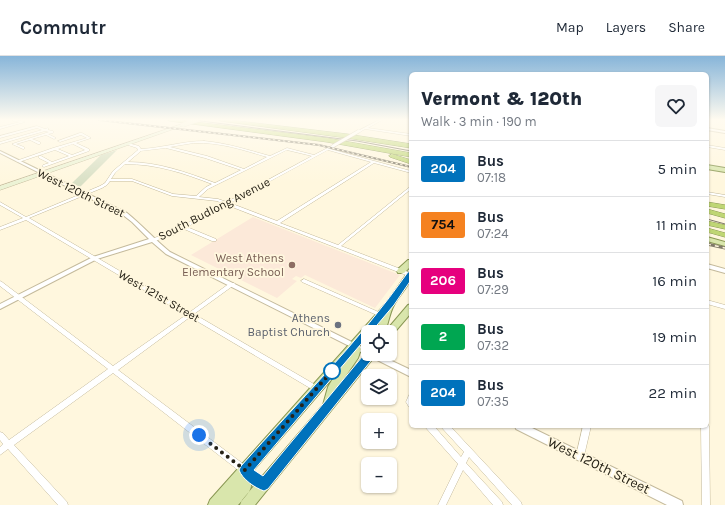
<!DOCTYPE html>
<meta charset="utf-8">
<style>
:root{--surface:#fff;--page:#f6f6f7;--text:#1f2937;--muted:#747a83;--line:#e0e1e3}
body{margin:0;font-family:Karla,sans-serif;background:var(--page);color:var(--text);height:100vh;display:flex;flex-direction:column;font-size:15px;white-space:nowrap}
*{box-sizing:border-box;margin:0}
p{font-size:13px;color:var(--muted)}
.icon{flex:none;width:22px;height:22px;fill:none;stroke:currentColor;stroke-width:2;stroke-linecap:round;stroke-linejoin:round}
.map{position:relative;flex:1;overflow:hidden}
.panel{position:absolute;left:409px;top:16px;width:300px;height:356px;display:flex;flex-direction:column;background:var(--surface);border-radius:6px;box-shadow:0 1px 3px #0004}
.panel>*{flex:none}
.badge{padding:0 8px;border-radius:3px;font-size:14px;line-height:26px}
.buttons{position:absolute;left:361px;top:269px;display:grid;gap:8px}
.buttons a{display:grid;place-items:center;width:36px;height:36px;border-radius:6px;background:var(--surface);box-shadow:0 1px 3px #0004;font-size:20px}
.you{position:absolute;width:20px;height:20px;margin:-10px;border:3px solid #fff;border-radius:50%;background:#1a73e8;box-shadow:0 0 0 6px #1a73e833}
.map>.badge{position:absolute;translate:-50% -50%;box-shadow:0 0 0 2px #fff}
.round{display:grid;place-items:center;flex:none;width:42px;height:42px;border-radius:6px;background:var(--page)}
.summary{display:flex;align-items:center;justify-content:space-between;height:68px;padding:0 12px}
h1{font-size:19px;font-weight:800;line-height:30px}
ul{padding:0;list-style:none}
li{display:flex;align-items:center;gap:12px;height:56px;padding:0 12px;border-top:1px solid var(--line)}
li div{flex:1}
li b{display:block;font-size:15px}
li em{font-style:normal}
li .badge{min-width:44px;font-weight:700;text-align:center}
header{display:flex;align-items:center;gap:24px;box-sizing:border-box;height:56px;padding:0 20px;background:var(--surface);border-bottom:1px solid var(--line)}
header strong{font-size:19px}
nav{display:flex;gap:22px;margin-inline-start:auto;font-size:14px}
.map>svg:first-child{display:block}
.education{fill:#fce9d9}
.green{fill:#d9e0c5}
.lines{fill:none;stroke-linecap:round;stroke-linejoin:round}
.minor-casing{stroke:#c4ba9c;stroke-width:1}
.tertiary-casing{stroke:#c4ba9c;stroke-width:2}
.secondary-casing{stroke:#c4ba9c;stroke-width:1}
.primary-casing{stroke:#899753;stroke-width:2}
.motorway-casing{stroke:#899753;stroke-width:1}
.minor{fill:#fff;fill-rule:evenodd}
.tertiary{fill:#fff;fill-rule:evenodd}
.secondary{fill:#ecf3d5;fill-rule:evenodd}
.primary{fill:#d9e6ac;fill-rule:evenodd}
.motorway{fill:#bfd674;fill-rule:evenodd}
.tram{stroke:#807a69;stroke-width:1}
.rail-far1-casing{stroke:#807a69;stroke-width:2}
.rail-casing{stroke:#807a69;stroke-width:3}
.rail-far1{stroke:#fff7de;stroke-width:1;stroke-dasharray:2.5;stroke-linecap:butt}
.rail{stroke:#fff7de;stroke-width:1.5;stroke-dasharray:4;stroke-linecap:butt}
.minor-bridge-casing{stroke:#c4ba9c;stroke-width:4;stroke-linecap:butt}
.secondary-bridge-casing{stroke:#c4ba9c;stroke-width:5;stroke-linecap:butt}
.minor-bridge{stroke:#fff;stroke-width:3}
.secondary-bridge{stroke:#ecf3d5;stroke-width:4}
.line{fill:#0072bc;stroke:#fff}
.walk{stroke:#262217;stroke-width:4;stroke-dasharray:0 7.2}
.education-dot{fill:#8d6e63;stroke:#fff7de;stroke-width:1.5}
.worship-dot{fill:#6b7280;stroke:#fff7de;stroke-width:1.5}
.stop-dot{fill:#fff;stroke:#0072bc;stroke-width:2}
.labels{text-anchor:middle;stroke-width:3.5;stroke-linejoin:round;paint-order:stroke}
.street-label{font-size:12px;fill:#262217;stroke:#fff7de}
.education-label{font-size:12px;fill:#785e54;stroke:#fff7de;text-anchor:end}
.worship-label{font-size:12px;fill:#5b616d;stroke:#fff7de;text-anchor:end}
.near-street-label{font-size:14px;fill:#262217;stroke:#fff7de}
</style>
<header>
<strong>Commutr</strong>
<nav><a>Map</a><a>Layers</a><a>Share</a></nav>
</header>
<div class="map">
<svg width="725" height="449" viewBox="0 0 725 449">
<rect width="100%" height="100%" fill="#fff7de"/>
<path class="education" d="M253,161L400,219L375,252L305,219L301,222L296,220L292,223L297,225L277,242L191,199Z"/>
<path class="green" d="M117,94L80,131L72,127L101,99Z"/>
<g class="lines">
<defs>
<path id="minor" d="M13,64H17L25,66L0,73V71L20,66L13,65Z
M379,64H382L368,72L411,78V80L365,73L360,76L358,75Z
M37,70L45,73L48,72V74L53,75V77L48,78L56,82L54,83L46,79L32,83L40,86V88H38L30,84L16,88L24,91V93H23L12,88L49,76L45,75L0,88V86L42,74L37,72L0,82V80Z
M80,77H82L91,82L76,87L89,93V95L44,111L42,110L43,109L49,107L39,102V100H41L52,106L69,100L55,94L19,106L16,105L53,92L87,82L81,79L60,86L58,85ZM73,88L85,94L72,99L58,93Z
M204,85C227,87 248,94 270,100L287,92L314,99L333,89H334V91L330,93L411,115V117L374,107L280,167L338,189L411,130V133L341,190L411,217V221L227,149L187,171L216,183V185H212L184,173L173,179L155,185H151V183L169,177L224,148L217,145L172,140L132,125H110L107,129L102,132L29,162L190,256L230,227H234L235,228L234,229L194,258L319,331L320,333L319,335L317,336L315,335L190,261L118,314L266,425L267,428L266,431L263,432L260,431L113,317L14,389L67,446L68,449H58L8,393L0,399V391L3,388L0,384V376L3,377L9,384L108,313L0,230V225L2,226L113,310L186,259L26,164L0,174V171L23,162L0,149V146L26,161L100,130L105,127L113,115L138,94L137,92L128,89V87L139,90L141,93C162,92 183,85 204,85ZM194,87C220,86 243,94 267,101L244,113L207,100L170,91ZM166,92L205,102L241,114L215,127C186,116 158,106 128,106L141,95ZM287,94L312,100L227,146L218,143L199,141L208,133ZM328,94L371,106L277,165L230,147ZM125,108C157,108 183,117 212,128L206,131L196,140L173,138L132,123H111L115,117Z
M707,89L725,92V94L707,91Z
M707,136L725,139V141L707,138Z
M304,223L383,258L384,259L383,260H379L302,226L301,225Z
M707,244L725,249V253L707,248Z
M411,338V352L409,351L406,346L409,339Z
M707,367L709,370L710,449H702L701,370H707Z
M425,370H434L461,401L464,396L442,372L441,370H450L521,446L522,449H512L469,401L466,407L502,446L503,449H493L463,414L446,449H438L458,408L426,372Z
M583,370H591L584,400L583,403L580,404L577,403L576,400Z"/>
<path id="tertiary" d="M707,72L725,75V77L707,74Z
M0,95L127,157C142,169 155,184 170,196L368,294V298H377L411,314V321L166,198L152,186L97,203L0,253V248L93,201L149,183L132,166L123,159L0,97Z
M707,208L725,213V217L707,212Z
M515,370H528L682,445L683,449H667L516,373Z"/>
<path id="secondary" d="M182,68L185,69L0,134V130Z"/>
<path id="primary" d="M707,109L725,112V116L707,113Z
M707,181L725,186V190L707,185Z
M408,204H411V210L404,217H398L397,215L398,213Z
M408,216H411C411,230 400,237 394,249C390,256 388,268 385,276H375L380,265L371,276H368V280L359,290L361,293L358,302L341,327L368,295V298H376L374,301L255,449H240L242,444L323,349L328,331L335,319L251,417C253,435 249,436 238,449H208L210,444L388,245Z
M411,248V257L393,278L390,279V276H385L408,249Z"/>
<path id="motorway" d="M168,64H179L327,82L411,97V101L327,86L170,65Z
M219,64H230L347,78L411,88V92L347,82L221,65Z
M392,98L411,104V108L390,101L389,100Z
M707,146L725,149V153L707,150Z
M707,153L725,158V162L707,157Z
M707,165L725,169V173L707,169Z
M707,172L725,177V181L707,176Z"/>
</defs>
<use href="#minor" class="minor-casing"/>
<use href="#tertiary" class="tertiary-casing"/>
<use href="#secondary" class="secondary-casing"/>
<use href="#primary" class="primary-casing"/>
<use href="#motorway" class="motorway-casing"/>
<use href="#minor" class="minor"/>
<use href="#tertiary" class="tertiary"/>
<use href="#secondary" class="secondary"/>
<use href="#primary" class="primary"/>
<use href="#motorway" class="motorway"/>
<path class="tram" d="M193,64L357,85L411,95
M707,163L725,168"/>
<defs>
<path id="rail-far1" d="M99,64L319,89L411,111"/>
<path id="rail" d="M707,188L725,192"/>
</defs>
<use href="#rail-far1" class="rail-far1-casing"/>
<use href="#rail" class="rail-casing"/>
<use href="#rail-far1" class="rail-far1"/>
<use href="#rail" class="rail"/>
<defs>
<path id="minor-bridge" d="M333,90L359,75"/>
<path id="secondary-bridge" d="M183,69L197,64"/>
</defs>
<use href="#minor-bridge" class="minor-bridge-casing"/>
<use href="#secondary-bridge" class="secondary-bridge-casing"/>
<use href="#minor-bridge" class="minor-bridge"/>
<use href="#secondary-bridge" class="secondary-bridge"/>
</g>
<linearGradient id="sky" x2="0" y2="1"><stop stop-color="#87b5d9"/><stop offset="0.5" stop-color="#fffbf0"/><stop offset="1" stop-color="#fffbf0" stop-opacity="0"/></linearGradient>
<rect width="725" height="127" fill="url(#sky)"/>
<path class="line" d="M411,215L415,218L394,249L372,275L254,414L263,420L367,295H374L376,298L374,301L268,433L264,435C255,432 242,423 239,414L241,410C297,347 360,285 408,216Z"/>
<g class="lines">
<path class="walk" d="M199,379L245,414L332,315"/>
</g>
<circle class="education-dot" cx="292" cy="209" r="4"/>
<circle class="worship-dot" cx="338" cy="269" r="4"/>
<circle class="stop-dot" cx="332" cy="315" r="8"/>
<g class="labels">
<g class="street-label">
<text transform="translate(81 137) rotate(26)" y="4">West 120th Street</text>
<text transform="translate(214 153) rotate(-27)" y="4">South Budlong Avenue</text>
<text transform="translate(159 240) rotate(30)" y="4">West 121st Street</text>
</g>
<g class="education-label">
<text x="284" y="206">West Athens<tspan x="284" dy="14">Elementary School</tspan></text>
</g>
<g class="worship-label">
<text x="330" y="266">Athens<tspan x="330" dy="14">Baptist Church</tspan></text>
</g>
<g class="near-street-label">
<text transform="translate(599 409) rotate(26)" y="5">West 120th Street</text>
</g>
</g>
</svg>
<div class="buttons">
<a><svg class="icon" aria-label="locate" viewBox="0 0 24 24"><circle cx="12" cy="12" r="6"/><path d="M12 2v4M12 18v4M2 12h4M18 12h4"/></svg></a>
<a><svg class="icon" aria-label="layers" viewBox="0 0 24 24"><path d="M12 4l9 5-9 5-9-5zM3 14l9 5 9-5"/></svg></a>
<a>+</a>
<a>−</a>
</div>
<div class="you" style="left:199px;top:379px"></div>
<section class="panel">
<div class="summary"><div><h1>Vermont &amp; 120th</h1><p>Walk · 3 min · 190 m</p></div><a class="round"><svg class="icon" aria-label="heart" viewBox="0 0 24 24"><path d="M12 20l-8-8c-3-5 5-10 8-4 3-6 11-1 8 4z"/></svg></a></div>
<ul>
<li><span class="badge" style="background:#0072bc;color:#fff">204</span><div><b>Bus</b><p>07:18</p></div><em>5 min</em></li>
<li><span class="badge" style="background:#f58220;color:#111">754</span><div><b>Bus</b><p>07:24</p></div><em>11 min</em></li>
<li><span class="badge" style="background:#e6007e;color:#fff">206</span><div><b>Bus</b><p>07:29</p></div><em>16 min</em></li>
<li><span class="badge" style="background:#00a651;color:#fff">2</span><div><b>Bus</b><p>07:32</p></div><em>19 min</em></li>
<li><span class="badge" style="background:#0072bc;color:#fff">204</span><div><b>Bus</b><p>07:35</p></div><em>22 min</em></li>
</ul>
</section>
</div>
